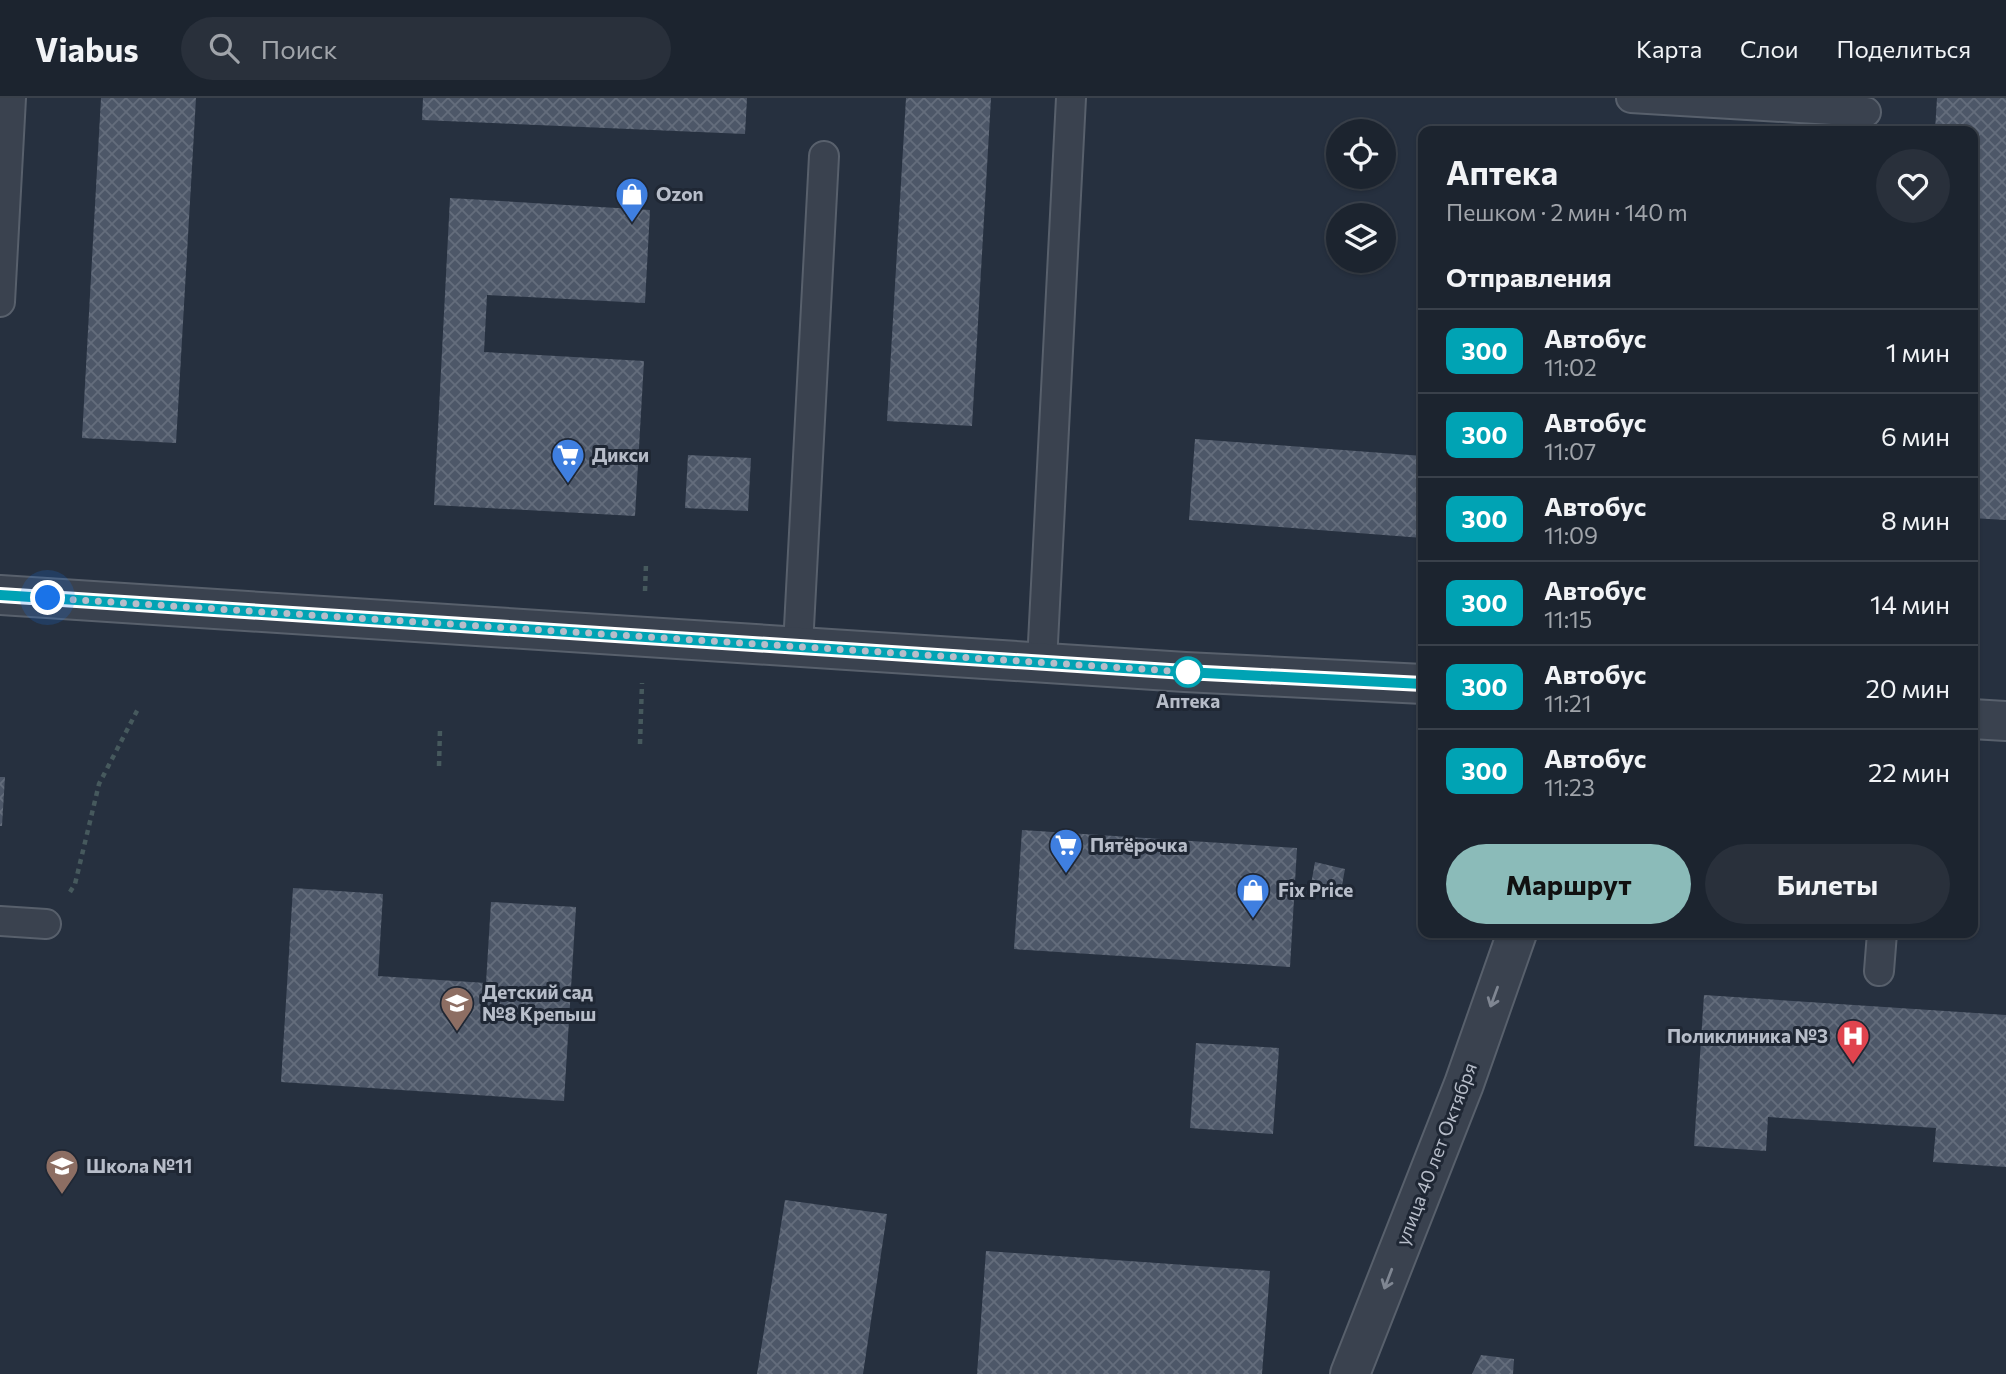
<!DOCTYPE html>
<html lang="ru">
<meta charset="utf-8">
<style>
:root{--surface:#1c242f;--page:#29303b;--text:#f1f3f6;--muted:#a0a4aa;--line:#3a414b;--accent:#8bbbb9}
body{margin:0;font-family:Commissioner,sans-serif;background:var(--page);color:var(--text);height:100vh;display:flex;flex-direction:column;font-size:26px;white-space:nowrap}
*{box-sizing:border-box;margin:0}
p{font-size:23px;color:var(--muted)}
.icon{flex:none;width:38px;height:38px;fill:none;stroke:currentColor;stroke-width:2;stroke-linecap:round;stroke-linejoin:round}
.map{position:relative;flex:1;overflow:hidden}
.drawer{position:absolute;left:1418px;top:28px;width:560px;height:812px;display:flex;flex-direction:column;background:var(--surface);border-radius:14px;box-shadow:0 2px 5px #0004,0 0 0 2px var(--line)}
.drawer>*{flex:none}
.badge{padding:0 14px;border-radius:10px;font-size:24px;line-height:46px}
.controls{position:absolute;left:1326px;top:21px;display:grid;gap:14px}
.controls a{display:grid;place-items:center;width:70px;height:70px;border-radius:50%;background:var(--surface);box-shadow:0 2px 5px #0004,0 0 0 2px var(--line);font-size:35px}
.you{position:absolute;width:35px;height:35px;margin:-18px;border:5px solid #fff;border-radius:50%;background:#1a73e8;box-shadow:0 0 0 10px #1a73e833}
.map>.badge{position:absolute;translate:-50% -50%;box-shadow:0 0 0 4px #fff}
h2{padding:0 28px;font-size:26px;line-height:63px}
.round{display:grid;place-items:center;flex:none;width:74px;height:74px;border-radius:37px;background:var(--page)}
.summary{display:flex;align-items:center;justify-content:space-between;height:119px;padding:0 28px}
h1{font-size:33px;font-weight:700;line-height:52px}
.button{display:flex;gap:14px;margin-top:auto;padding:14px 28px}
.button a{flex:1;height:80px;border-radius:42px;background:var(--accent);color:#111;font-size:28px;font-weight:700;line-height:80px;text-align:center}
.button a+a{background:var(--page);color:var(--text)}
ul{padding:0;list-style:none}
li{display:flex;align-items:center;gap:21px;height:84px;padding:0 28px;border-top:2px solid var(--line)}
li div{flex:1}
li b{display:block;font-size:26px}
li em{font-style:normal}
li .badge{min-width:77px;font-weight:700;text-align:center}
header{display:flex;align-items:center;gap:42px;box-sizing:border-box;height:98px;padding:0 35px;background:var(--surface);border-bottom:2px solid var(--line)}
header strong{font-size:33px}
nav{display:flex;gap:38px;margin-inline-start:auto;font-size:24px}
.search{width:490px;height:63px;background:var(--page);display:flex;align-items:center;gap:18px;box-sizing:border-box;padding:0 24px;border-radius:38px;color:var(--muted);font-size:26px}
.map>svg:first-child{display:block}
.building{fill:url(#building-cross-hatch)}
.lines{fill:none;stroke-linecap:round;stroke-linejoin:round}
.service-casing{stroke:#58606c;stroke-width:32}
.tertiary-casing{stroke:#58606c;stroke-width:42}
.path{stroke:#46595d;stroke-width:4.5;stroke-dasharray:5 5;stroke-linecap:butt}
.service{stroke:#3a424f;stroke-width:28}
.tertiary{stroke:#3a424f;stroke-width:38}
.oneway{stroke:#7f8692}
.line-casing{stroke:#fff;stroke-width:16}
.line{stroke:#00a3b4;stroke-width:10}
.walk{stroke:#b7bdc9;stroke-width:7;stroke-dasharray:0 12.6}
.stop-dot{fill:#fff;stroke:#00a3b4;stroke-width:3.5}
.labels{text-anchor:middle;stroke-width:6;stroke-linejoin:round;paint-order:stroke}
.poi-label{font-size:19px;font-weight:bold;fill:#b7bdc9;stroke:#1f2734;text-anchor:start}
.stop-label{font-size:19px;font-weight:bold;fill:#b7bdc9;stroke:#1f2734}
.street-label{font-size:19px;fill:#b7bdc9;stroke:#1f2734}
</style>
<header>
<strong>Viabus</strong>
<div class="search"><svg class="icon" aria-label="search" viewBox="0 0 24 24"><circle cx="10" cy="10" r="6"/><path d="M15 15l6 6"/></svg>Поиск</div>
<nav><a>Карта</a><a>Слои</a><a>Поделиться</a></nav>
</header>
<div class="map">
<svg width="2006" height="1276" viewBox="0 0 2006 1276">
<defs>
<pattern id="building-cross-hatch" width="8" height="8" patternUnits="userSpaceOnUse" patternTransform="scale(1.75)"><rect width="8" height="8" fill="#4d5768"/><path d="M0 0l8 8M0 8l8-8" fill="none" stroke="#646d7c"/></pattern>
</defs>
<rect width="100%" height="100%" fill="#26303f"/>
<path class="building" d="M101,0H196L176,345L82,340Z
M423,0H747L745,36L422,22Z
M906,0H991L972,328L887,323Z
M1937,0H2006V422L1972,420V33H1935Z
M450,100L650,112L645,205L487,197L484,254L644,263L635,418L434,407Z
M1195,341L1423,358V440L1189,422Z
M688,357L751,360L748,413L685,410Z
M0,679H5L2,728H0Z
M1022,732L1297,750L1290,869L1014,851Z
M1315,764L1345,771L1340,798L1310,792Z
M293,790L383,796L378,878L486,885L491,804L576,809L564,1003L281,984Z
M1704,897L2006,917V1069L1933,1064L1936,1030L1768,1019L1766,1053L1694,1048Z
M1196,945L1279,950L1273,1036L1190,1030Z
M785,1102L887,1116L863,1276H757Z
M986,1153L1270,1173L1262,1276H977Z
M1481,1257L1514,1261L1513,1276H1472Z"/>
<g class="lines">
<defs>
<path id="service" d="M1631,0L1866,14
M0,204L11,0
M798,548L824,58
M1042,564L1071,0
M0,823L46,826
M1879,873L1882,835"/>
<path id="tertiary" d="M0,497L1185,574L1423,586
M1972,621L2006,623
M1350,1276L1464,986L1517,835"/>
</defs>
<use href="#service" class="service-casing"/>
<use href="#tertiary" class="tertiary-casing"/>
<path class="path" d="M645,493L646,466
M640,646L642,585
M439,668L440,631
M70,794L75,786L99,686L139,609"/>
<use href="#service" class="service"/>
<use href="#tertiary" class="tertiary"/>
</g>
<defs><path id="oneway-shaft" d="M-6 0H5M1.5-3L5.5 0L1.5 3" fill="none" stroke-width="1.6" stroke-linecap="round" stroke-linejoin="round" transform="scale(1.75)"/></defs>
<g class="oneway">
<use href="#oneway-shaft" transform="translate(1494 899) rotate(110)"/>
<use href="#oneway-shaft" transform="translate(1388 1181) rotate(111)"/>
</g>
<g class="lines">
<defs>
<path id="line" d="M0,497L1185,574L1423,586"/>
</defs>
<use href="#line" class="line-casing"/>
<use href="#line" class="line"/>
<path class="walk" d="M48,500L1188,574"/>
</g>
<defs>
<symbol id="shop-pin" viewBox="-11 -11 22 30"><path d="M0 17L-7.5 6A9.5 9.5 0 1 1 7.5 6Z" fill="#3f7fe0" stroke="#1f2734"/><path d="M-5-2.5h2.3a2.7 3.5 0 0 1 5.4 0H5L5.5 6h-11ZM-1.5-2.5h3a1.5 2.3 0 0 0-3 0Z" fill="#fff"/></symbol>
<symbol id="supermarket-pin" viewBox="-11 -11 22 30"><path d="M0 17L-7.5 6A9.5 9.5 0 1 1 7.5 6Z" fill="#3f7fe0" stroke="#1f2734"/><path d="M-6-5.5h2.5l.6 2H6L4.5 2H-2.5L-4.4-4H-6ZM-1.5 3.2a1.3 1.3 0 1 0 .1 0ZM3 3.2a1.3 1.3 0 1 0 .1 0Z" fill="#fff"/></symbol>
<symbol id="school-pin" viewBox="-11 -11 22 30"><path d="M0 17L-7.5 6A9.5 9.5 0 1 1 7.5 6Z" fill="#8d6e63" stroke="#1f2734"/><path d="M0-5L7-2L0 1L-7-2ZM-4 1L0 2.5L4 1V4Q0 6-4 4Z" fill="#fff"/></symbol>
<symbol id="hospital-pin" viewBox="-11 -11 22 30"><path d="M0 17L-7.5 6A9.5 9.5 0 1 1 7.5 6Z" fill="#e0444e" stroke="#1f2734"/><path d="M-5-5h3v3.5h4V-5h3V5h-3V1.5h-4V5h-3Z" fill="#fff"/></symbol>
</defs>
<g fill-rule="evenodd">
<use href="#shop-pin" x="613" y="77" width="38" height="52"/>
<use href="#supermarket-pin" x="549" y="338" width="38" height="52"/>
<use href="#supermarket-pin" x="1047" y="728" width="38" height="52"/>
<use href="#shop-pin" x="1234" y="773" width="38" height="52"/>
<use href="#school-pin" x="438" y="886" width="38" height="52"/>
<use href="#hospital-pin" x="1834" y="919" width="38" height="52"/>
<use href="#school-pin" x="43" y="1049" width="38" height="52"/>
</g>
<circle class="stop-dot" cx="1188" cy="574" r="14"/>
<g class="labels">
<g class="poi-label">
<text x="656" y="103">Ozon</text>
<text x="592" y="364">Дикси</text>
<text x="1090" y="754">Пятёрочка</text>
<text x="1278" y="799">Fix Price</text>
<text x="482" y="901">Детский сад<tspan x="482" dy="22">№8 Крепыш</tspan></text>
<text x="1828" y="945" text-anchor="end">Поликлиника №3</text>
<text x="86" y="1075">Школа №11</text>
</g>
<g class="stop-label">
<text x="1188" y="610">Аптека</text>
</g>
<g class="street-label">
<text transform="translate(1436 1056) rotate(-69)" y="7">улица 40 лет Октября</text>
</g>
</g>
</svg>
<div class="controls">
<a><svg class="icon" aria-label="locate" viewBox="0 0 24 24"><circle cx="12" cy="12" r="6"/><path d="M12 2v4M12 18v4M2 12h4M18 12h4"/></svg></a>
<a><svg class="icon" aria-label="layers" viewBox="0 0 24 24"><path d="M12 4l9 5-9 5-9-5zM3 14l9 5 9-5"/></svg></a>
</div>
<div class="you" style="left:48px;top:500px"></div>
<section class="drawer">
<div class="summary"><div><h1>Аптека</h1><p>Пешком · 2 мин · 140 m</p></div><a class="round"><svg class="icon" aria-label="heart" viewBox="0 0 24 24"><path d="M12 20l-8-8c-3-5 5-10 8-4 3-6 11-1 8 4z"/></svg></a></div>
<h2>Отправления</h2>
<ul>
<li><span class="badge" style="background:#00a3b4;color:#fff">300</span><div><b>Автобус</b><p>11:02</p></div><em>1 мин</em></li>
<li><span class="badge" style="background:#00a3b4;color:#fff">300</span><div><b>Автобус</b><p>11:07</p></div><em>6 мин</em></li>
<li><span class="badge" style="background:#00a3b4;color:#fff">300</span><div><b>Автобус</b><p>11:09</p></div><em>8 мин</em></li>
<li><span class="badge" style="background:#00a3b4;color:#fff">300</span><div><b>Автобус</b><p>11:15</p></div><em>14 мин</em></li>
<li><span class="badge" style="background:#00a3b4;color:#fff">300</span><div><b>Автобус</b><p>11:21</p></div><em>20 мин</em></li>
<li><span class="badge" style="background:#00a3b4;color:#fff">300</span><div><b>Автобус</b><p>11:23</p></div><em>22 мин</em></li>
</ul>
<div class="button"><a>Маршрут</a><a>Билеты</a></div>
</section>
</div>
